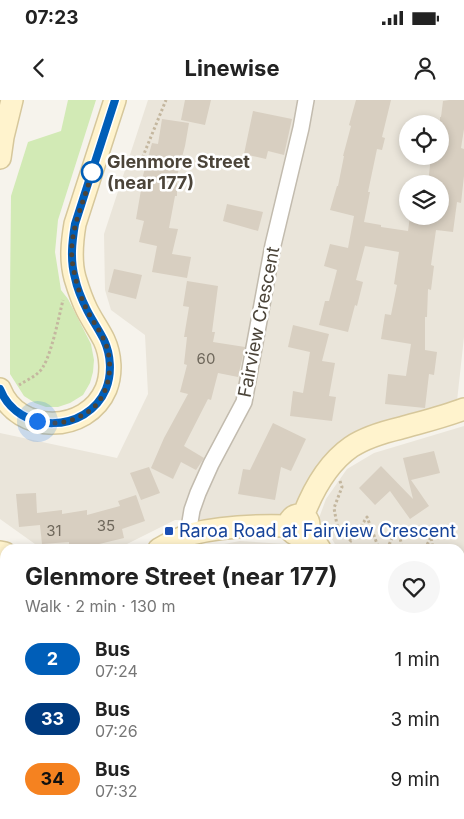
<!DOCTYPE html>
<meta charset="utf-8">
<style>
:root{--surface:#fff;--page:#f6f6f6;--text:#222;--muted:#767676}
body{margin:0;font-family:Inter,sans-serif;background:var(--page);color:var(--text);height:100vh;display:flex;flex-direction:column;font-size:19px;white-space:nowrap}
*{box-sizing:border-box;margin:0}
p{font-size:16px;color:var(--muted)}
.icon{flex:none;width:28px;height:28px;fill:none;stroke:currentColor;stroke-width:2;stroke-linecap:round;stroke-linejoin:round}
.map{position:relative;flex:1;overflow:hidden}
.drawer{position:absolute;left:0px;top:444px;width:465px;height:276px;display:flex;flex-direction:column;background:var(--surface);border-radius:15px 15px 0 0;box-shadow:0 2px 8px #0003}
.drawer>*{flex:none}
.badge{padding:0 10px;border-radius:16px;font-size:18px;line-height:32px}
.controls{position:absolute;left:399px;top:15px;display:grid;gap:10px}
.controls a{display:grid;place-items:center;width:50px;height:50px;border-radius:50%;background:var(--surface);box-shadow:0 2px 8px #0003;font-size:25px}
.you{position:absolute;width:25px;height:25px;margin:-12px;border:4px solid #fff;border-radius:50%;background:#1a73e8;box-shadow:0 0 0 8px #1a73e833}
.map>.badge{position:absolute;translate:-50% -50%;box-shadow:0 0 0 2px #fff}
.round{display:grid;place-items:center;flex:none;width:52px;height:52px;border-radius:26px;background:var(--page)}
.overview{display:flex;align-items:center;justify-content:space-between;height:85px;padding:0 25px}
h1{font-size:24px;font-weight:700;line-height:38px}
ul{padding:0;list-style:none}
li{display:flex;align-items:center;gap:15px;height:60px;padding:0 25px}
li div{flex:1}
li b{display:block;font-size:19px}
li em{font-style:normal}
li .badge{min-width:55px;font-weight:700;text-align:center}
.status{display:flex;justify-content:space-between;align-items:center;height:35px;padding:0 25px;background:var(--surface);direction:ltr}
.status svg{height:14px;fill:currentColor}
header{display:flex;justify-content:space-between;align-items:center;height:65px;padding:0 25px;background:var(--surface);font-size:22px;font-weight:700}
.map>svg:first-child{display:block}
.residential{fill:#eae5da;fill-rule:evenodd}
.green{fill:#d2eab5}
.building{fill:#d8cfc1}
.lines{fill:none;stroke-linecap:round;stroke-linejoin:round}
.street-casing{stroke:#c2bbae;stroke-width:18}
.secondary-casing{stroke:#d6c79b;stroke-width:24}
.path{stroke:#c4b79f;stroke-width:3;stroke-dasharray:2.5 2.5;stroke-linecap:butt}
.street{stroke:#fff;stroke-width:15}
.secondary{stroke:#fff3cd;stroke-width:21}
.line-casing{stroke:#fff;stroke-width:11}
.line{stroke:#005eb8;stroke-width:8}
.walk{stroke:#4b4439;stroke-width:5;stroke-dasharray:0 9}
.stop-dot{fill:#fff;stroke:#005eb8;stroke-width:2.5}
.transit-dot{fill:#1a4fb4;stroke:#fff;stroke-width:2}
.labels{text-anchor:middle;stroke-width:5;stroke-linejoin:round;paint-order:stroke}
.number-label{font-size:15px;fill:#6e675b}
.stop-label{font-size:18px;font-weight:bold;fill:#4b4439;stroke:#fff;text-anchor:start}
.street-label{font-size:18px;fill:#4b4439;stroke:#fff}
.transit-label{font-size:18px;fill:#164399;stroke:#fff;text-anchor:start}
</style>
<div class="status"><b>07:23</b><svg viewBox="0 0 49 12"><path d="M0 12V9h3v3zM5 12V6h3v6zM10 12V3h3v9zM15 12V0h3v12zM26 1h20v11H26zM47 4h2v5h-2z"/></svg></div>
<header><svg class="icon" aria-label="back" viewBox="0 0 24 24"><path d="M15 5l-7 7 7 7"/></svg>Linewise<svg class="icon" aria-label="person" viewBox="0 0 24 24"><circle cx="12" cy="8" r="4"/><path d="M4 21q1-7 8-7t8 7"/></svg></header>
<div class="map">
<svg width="464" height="719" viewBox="0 0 464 719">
<rect width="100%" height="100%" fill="#f6f3ec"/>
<path class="residential" d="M148,0H464V237L457,301L341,343L288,419L175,420L117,449H42L0,419V333L117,358L148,294L145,235L111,210L105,190L104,134ZM408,24H440V56H408ZM408,84H440V116H408Z
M464,326V622L460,631V449H338L319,418L326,399L347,369L374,353Z
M240,441L284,444L301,449H198Z
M0,465L5,467V693L0,682Z
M169,715H266L263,719H167Z"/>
<path class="green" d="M68,0H96L58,120L55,152L61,190L68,199L91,244L94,260L93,272L90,283L83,295L70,303L58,307H46L35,303L24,296L10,274V193L11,96L28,42L61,31Z"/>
<path class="building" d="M185,0H211L205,25L181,20Z
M356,0H391L382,37L385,38L382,50L377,49L368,92H370L364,122L381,125V127L408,131L410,116H440V84H428L431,56H440V17H441L443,1L449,0H464V29L461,48L464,49V76L461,103L457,102L453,132L436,130L431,165L434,166L431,190L428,189L427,217H425V250L437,252L434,275L429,274L425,308L385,304L388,274L406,276L411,244L381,239L385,214L391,215L397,185L394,184L399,152L365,146L356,180L363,182L357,206L355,205L348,232L319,225L325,201H329L337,170L324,166L330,144L348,148L354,116L330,110L337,86H338L344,56H343L351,26L349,25Z
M253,11L292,19L284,55L268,51L266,59L244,54Z
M162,19L189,23L185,46L177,76V96H175L169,128L178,129L172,154L191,157L187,178L152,172L157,146L139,142L144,121L136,119L141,90H139L152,43L158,44Z
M227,104L263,112L258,131L223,121Z
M114,169L142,175L136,199L108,192Z
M187,181L218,186L212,232H215L213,242L245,247L238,277L218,273L211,300L208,299L184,346L204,358L196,370L181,362L173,379L151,368L164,338L188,294L180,292L187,265L184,264L187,237H184L189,207L183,206Z
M293,225L329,234L322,261L335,263L329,296L336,297L332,321L290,316L293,291L303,293L310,252L288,247Z
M273,323L306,339L291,371L281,367L275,400L238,394L243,369L250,370Z
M434,351L440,373L411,380L429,406L410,419L390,391L375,405L359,388L381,366L413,399L403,358Z
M149,367L160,393L141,400L130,373Z
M36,393L37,413L62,410V414L87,410V415L120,406L118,401L136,395L145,421L122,429L124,438L91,446L92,449H69V442L42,444L40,425L19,427L16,394Z"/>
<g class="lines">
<defs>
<path id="street" d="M190,435V422L192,410L198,393L211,364L244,302L273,145L301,28L306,0
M0,696L5,702
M56,715L100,719
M366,715L367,719
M149,719L157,715
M277,719L280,715
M313,719L315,715"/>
<path id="secondary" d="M0,58L3,37L12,0
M0,289C18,335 87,334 106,289C112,274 111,255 104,240C99,230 92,220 87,210C82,200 78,188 75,178C70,160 72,142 75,124L115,0
M289 425a10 10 0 1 1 20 0a10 10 0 1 1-20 0Z
M303,416C313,390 328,363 351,347C366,337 384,332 401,328C422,322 443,317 464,309
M308,431L320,449
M159,449C169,443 180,438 191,434C223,426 256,425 289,426
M0,452L5,453
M460,690L464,688
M378,715H398"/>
</defs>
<use href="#street" class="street-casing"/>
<use href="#secondary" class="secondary-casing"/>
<path class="path" d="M114,60L139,66L166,0
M19,285C25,281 33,278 39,272C50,263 59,216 63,200
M340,381L342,387L334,408L337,425L351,441L367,417L379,449
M387,449L397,428L403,449
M425,449L431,437L433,449
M460,464L464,458
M442,719L448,715"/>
<use href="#street" class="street"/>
<use href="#secondary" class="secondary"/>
</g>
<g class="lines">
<defs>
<path id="line" d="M0,289C18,335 87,334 106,289C112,274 111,255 104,240C99,230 92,220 87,210C82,200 77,188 75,178C70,160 72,142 75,124L115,0"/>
</defs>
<use href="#line" class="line-casing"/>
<use href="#line" class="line"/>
<path class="walk" d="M37,321C57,325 70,323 88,312C110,297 115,263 104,240C99,229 92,220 87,210C79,194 74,176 72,159C69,129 86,98 92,72"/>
</g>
<circle class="stop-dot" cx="92" cy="72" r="10"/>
<rect class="transit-dot" x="164" y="426" width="10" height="10" rx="2.5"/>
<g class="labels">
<g class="number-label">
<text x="206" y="264">60</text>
<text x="106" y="431">35</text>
<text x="54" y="436">31</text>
</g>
<g class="stop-label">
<text x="107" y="68">Glenmore Street<tspan x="107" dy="21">(near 177)</tspan></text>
</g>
<g class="street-label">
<text transform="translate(259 222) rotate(-79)" y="6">Fairview Crescent</text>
</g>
<g class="transit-label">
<text x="179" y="437">Raroa Road at Fairview Crescent</text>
</g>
</g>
</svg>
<div class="controls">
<a><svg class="icon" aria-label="locate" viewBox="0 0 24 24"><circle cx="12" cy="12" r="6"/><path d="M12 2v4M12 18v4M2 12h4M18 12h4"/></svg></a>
<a><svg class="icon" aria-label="layers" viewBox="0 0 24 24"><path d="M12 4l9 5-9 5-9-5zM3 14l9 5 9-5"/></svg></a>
</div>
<div class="you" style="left:37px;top:321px"></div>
<section class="drawer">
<div class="overview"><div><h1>Glenmore Street (near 177)</h1><p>Walk · 2 min · 130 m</p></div><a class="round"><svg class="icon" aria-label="heart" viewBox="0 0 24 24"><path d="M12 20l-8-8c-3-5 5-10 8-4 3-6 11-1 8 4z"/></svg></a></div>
<ul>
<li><span class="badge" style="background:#005eb8;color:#fff">2</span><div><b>Bus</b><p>07:24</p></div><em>1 min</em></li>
<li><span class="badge" style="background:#003b80;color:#fff">33</span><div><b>Bus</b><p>07:26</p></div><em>3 min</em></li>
<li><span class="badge" style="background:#f58220;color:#111">34</span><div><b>Bus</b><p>07:32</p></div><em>9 min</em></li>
</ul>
</section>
</div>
